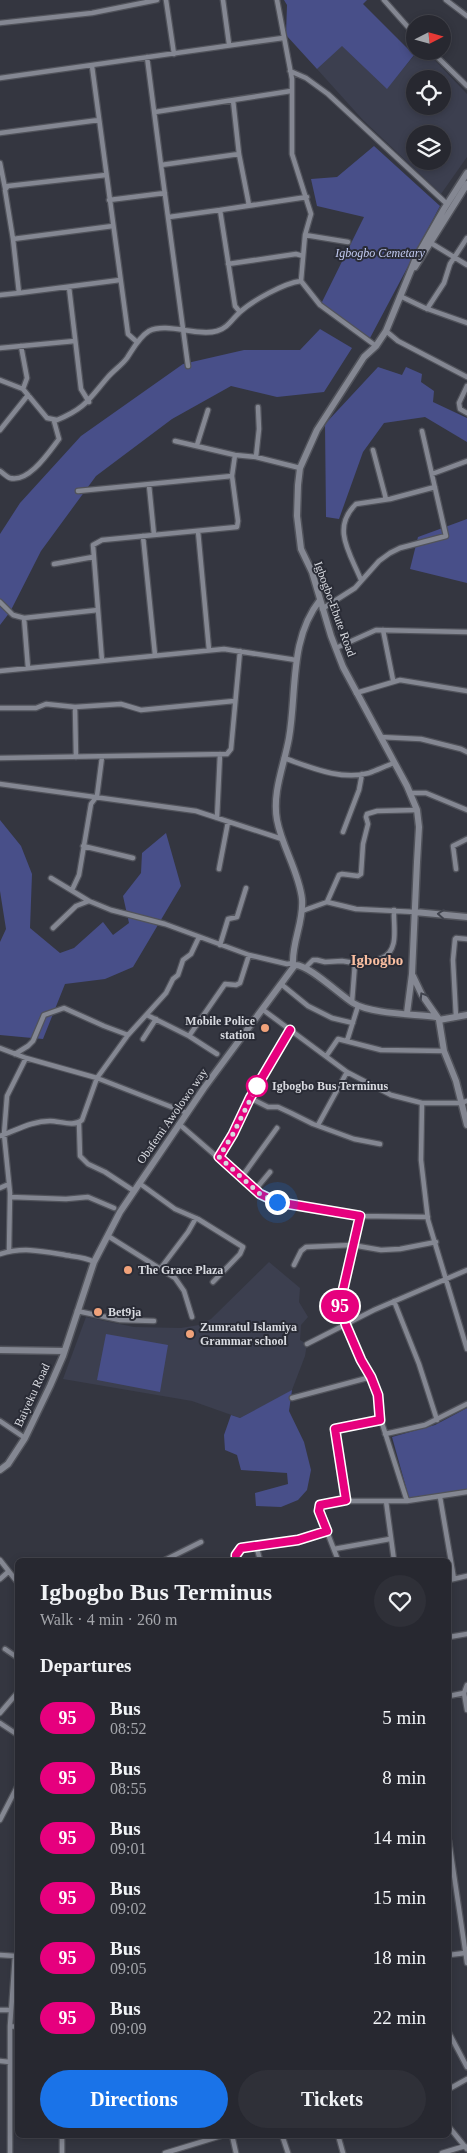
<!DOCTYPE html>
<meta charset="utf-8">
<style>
:root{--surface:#272830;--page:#2f3038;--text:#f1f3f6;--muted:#a4a6ab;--line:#43444c;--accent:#1a73e8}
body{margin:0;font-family:Georgia,serif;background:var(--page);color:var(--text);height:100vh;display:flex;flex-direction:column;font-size:19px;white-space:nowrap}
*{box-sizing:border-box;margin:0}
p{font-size:16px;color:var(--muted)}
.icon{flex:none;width:28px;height:28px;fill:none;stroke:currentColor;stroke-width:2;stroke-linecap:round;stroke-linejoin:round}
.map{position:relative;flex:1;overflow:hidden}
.details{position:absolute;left:15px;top:1558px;width:436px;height:580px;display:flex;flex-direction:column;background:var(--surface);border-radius:8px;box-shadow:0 2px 8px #0003,0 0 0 1px var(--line)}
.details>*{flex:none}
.badge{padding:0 10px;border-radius:16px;font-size:18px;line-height:32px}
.needle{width:32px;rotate:84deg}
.controls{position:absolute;left:406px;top:15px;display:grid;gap:10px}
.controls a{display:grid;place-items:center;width:45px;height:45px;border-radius:50%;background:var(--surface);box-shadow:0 2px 8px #0003,0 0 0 1px var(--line);font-size:25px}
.you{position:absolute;width:25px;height:25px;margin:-12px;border:4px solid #fff;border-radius:50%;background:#1a73e8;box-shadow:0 0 0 8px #1a73e833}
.map>.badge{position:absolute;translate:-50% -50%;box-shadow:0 0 0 2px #fff}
h2{padding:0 25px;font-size:19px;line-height:45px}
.round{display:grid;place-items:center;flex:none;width:52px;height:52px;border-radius:26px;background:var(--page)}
.head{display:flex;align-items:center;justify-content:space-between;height:85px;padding:0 25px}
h1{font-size:24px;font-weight:700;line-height:38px}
.cta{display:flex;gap:10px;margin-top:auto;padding:10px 25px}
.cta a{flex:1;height:58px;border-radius:30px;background:var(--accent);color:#fff;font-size:20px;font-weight:700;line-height:58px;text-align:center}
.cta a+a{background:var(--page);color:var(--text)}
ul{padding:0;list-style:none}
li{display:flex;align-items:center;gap:15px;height:60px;padding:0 25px}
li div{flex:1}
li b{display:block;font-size:19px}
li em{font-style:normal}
li .badge{min-width:55px;font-weight:700;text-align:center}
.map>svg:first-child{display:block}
.built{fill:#3c3f4f;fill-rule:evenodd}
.green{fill:#484f89}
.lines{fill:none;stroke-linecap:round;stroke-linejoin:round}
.street-casing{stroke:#51535b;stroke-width:7}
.secondary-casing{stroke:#51535b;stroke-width:9}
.street{stroke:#848792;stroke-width:4.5}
.secondary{stroke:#848792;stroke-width:6}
.oneway{stroke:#40434d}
.line-casing{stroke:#fff;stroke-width:11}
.line{stroke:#e6007e;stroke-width:8}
.walk{stroke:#d8dae0;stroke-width:5;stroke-dasharray:0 9}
.poi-dot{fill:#f0a27a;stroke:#2a2c36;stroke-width:2}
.stop-dot{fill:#fff;stroke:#e6007e;stroke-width:2.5}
.labels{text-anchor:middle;stroke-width:4;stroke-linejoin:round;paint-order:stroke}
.park-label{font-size:12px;font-style:italic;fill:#c2caf1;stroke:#2a2c36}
.street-label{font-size:12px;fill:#d8dae0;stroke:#2a2c36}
.poi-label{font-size:12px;font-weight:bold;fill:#d8dae0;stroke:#2a2c36;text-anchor:start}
.stop-label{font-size:12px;font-weight:bold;fill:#d8dae0;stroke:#2a2c36;text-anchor:start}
.quarter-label{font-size:15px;font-weight:bold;fill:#fbbfa1;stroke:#2a2c36}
</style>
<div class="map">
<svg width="467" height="2153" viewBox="0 0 467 2153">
<rect width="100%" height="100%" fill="#343640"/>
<path class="built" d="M342,45L387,88L418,51H426L467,94V157L441,194L363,120L317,69ZM415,79H442V106H415ZM415,134H442V161H415Z
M269,1262L300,1288L299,1302L308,1317L301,1325L300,1340L307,1344L305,1356L292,1390L287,1394L240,1418L192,1401L63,1379L86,1317L134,1327L181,1328L199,1325L211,1319Z"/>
<path class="green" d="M284,0H367L363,4L414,55L387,89L342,46L317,69L286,35L287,5Z
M374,146L440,206L370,338L321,304L364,217L317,206L311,179L337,177Z
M320,329L352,348L324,392L277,397L231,386L172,419L96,476L41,551L10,612L0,625V534L20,503L81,436L183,364L244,350H300Z
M378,367L402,375L406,367L422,374L421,382L434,391L433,402L467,418V442L425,417L384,423L363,452L339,519L326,517L325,424Z
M467,519V583L410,569L418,537Z
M0,820L21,846L32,874L30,928L60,953L74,948L103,922L113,935L129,923L123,896L141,873L142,853L166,833L181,886L133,967L105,979L65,984L43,1039L0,1035V942L6,929L0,891Z
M106,1334L168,1345L160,1392L97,1380Z
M292,1390L289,1411L304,1442L311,1470L307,1490L298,1500L281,1507L256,1506L255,1493L288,1484L287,1473L241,1470L237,1455L225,1450L224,1435L231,1415L240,1418Z
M467,1408V1489L409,1498L392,1437L435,1425Z"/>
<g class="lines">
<defs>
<path id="street" d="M166,0L174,54
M223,0L229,44
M277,0L292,79V154L311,214L305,235L301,281L320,305L376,346
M384,0L415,35
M446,0L467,16
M0,23L92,13L157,0
M431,51L467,86
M147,57L161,165L239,154
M92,66L128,334L137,342
M290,71L306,78L328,94L447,204
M0,78L283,38
M233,100L239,154L249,205
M155,112L291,91
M0,133L99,120
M0,163L5,188
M161,165L188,366
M106,175L8,186L5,190L13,239L113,226
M109,200L165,193
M169,217L220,210
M305,235L348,242
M13,239L19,293L120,280
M431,243L467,265
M228,264L296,254L303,256
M69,287L81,389L89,402
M0,295L19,293
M400,296L425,308L467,323
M427,309L444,283L450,264L467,238
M240,312L235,306L220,210L307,197
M386,331L398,341L467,377
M21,346L27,378L23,389
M0,348L75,341
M0,380L23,389L47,418L57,420C86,408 89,399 108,377C114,370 122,365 127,358C133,349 139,337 149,331C167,322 198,337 217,331C228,328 232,319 240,312C252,301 284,283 301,281
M467,386L459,403L460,409L467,413
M0,430L28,395
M175,441L235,455L256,457L259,429L258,407
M197,445L208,410
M373,450L386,499
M256,457L300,468
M0,471C3,473 7,477 10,478C29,483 49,452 59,439L54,421
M432,474L467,461
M149,485L154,535
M78,491L232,476
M198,531L209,650
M143,536L155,655
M54,564L93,557
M361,580C350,553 331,528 356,504L390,499L435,487
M0,602L13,615L24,618L98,610
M322,609L355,588L379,561L390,553L400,548L446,536L422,431
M24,618L28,668
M383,630L393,680
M336,648L376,630L467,632
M102,661L93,545L102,540L237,527L238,521L232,476L235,455
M0,671L224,649L296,660
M356,693L400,680L467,691
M75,707L76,757
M0,708H36L46,704L75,707L121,704L141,710L234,701
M380,737L421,739L461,749L467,752
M0,758L227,754L231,749L240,651
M284,758C310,767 341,781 369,773C377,770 386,766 394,763
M0,784L196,811L282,839
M411,793H426L467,810
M217,818L220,754
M343,832L359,790L362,774
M83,846L133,858
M219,869L228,822
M456,869L453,846L467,839
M51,878L89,901L111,910L165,924L249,955L287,964L293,963L294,965
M72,890L79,875L91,804L97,796L102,757
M327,902L339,875L342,874L358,876L361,874L363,844L368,824L366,817L367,814L377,811L417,810
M302,911L327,902L356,909L415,912
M53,928L76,906L89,901
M220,945L228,919L237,917L246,888
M305,968L313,960H317L325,962L342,961L355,963
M281,984L308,1006L332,1018L353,1023
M352,1002L355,963C363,961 374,962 382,958C400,950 393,926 394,910
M262,1009L347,1072L391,1095L422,1103H461L467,1101
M147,1015L189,1036L225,984L236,985L240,983L249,955
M456,1017L453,960L455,939L456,938L467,939
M189,1036L217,1054
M143,1039L156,1019
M347,1041L358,1006
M0,1048L26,1058L97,1078L187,1113
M15,1054L28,1046L33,1041L44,1015L64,1008L104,1026L128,1035
M327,1055L338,1039L381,1050L444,1051
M250,1098L268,1107H278L291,1113L313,1124L354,1139L380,1144
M422,1103L421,1160L428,1220L467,1349
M79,1123L80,1156L88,1164L105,1172L134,1191
M179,1124L260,1194L277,1202L360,1216L428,1217
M318,1125L347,1072
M0,1136C17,1130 32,1121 50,1121C60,1121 74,1127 82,1120L97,1078L128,1035L166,993L173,979L178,975L183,960L191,954L199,937
M219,1157L233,1134L250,1098L290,1029
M241,1178L277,1128
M139,1183L175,1209L198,1219L243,1247L240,1254L213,1282
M0,1188L9,1184
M255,1190L270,1172
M10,1197L66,1199L88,1197L114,1208
M360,1216L340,1299V1307L361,1360L371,1377L378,1395L381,1420L407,1501
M108,1236L175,1278L184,1291L192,1317
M9,1251L10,1193L4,1134L7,1096L26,1058
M0,1254C25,1246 46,1252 71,1256C79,1257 87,1258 94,1262
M294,1265L301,1251L306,1247L352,1245L381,1250L400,1249L436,1242
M160,1269L188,1232L196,1218
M394,1301L419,1364L437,1420
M77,1311L120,1320L154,1321
M307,1344L374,1310L467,1270
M292,1398L371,1377
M0,1421L25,1438
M385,1434L425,1425L467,1404
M440,1497L454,1579
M345,1501L335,1429L381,1420
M386,1501L394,1560
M256,1545L260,1560
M334,1549L390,1539
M0,1560L18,1583
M165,1560L201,1542
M236,1560V1555L241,1547L298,1540L327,1531
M338,1560L319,1511V1505L345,1501H407L467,1492
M0,1579L8,1572
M449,1580L467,1576
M449,1637L467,1634
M5,1649L18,1658
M467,1685L464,1693L467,1710
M449,1696L464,1693
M0,1713L18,1692
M0,1723L18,1735
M0,1820L18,1785
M449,1841L467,1963
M0,1955L16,1956
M449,1955L465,1953
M0,2010H10
M10,2026L18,2027
M449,2033L467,2067
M0,2061L10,2062
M449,2089L467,2079
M449,2127L467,2149
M62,2135V2153
M232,2135L236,2153
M282,2135L288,2153
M338,2135L343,2153
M10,2153V2026L15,1956
M165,2153L224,2135
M442,2153L465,2146"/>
<path id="secondary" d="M415,267L467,184
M415,912L467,917
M293,963C292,942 304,921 302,899C299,872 282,847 277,820C272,792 284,766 289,738C297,692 289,639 320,600
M413,976L422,995L438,1018
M407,1013L412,974L417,862L419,827L417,810L407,786L343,667L331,636L312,572L301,549L297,516L298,485L300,468L317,430L364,357L376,346L386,331L416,258L444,209L467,173
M439,1020L444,1051L456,1081L467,1125
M439,1020L467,1015
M0,1350L64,1351
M0,1470L8,1464L25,1438L50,1386L63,1356L94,1262L120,1212L204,1088L295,965C308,964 340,995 353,1003C371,1014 414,1014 436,1017"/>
</defs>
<use href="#street" class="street-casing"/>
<use href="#secondary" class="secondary-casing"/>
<use href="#street" class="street"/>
<use href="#secondary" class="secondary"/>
</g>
<defs><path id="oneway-chevron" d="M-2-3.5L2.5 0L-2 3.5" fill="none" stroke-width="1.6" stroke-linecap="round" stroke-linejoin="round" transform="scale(1.25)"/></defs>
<g class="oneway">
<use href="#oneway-chevron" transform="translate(441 914) rotate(-176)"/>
<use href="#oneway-chevron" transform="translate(423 996) rotate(-122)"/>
</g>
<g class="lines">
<defs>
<path id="line" d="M236,1560V1555L241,1548L298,1540L327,1531L319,1511L320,1505L346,1500L335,1429L380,1420L378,1395L371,1377L361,1360L346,1325L340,1303L360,1216L277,1202L260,1194L219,1157L233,1134L250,1098L290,1030"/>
</defs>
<use href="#line" class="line-casing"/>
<use href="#line" class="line"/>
<path class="walk" d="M257,1086L259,1082L233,1134L219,1157L260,1194L277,1202"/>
</g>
<g class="poi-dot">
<circle cx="265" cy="1028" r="5"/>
<circle cx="128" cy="1270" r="5"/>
<circle cx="98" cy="1312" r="5"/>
<circle cx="190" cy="1334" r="5"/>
</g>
<circle class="stop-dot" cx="257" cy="1086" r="10"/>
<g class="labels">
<g class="park-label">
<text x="380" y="257">Igbogbo Cemetary</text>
</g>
<g class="street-label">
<text transform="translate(335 609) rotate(70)" y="4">Igbogbo-Ebute Road</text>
<text transform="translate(172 1116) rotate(-55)" y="4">Obafemi Awolowo way</text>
<text transform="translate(32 1395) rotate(-65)" y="4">Baiyeku Road</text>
</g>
<g class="poi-label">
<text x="255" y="1025" text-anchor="end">Mobile Police<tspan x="255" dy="14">station</tspan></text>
<text x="138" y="1274">The Grace Plaza</text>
<text x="108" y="1316">Bet9ja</text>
<text x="200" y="1331">Zumratul Islamiya<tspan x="200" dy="14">Grammar school</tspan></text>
</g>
<g class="stop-label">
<text x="272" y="1090">Igbogbo Bus Terminus</text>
</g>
<g class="quarter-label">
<text x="377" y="965">Igbogbo</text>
</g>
</g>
</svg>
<div class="controls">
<a><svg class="needle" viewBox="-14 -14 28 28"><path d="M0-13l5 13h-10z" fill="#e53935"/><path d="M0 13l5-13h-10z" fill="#a4a6ab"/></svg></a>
<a><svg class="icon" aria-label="locate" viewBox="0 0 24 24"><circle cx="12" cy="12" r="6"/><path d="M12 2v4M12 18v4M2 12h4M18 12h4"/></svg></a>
<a><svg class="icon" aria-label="layers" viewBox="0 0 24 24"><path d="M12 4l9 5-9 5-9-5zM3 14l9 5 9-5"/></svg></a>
</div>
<div class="you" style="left:277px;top:1202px"></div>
<b class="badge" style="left:340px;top:1306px;background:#e6007e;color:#fff">95</b>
<section class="details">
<div class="head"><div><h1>Igbogbo Bus Terminus</h1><p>Walk · 4 min · 260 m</p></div><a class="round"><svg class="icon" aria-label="heart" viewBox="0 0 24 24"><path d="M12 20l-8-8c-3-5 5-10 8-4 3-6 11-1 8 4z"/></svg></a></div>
<h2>Departures</h2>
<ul>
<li><span class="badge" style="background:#e6007e;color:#fff">95</span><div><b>Bus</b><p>08:52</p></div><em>5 min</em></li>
<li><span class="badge" style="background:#e6007e;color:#fff">95</span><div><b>Bus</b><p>08:55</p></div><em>8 min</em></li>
<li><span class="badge" style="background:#e6007e;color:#fff">95</span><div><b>Bus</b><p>09:01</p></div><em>14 min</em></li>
<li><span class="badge" style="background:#e6007e;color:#fff">95</span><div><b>Bus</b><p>09:02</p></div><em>15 min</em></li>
<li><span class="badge" style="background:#e6007e;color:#fff">95</span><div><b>Bus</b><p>09:05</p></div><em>18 min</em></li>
<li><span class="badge" style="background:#e6007e;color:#fff">95</span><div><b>Bus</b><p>09:09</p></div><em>22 min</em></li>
</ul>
<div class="cta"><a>Directions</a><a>Tickets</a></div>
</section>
</div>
